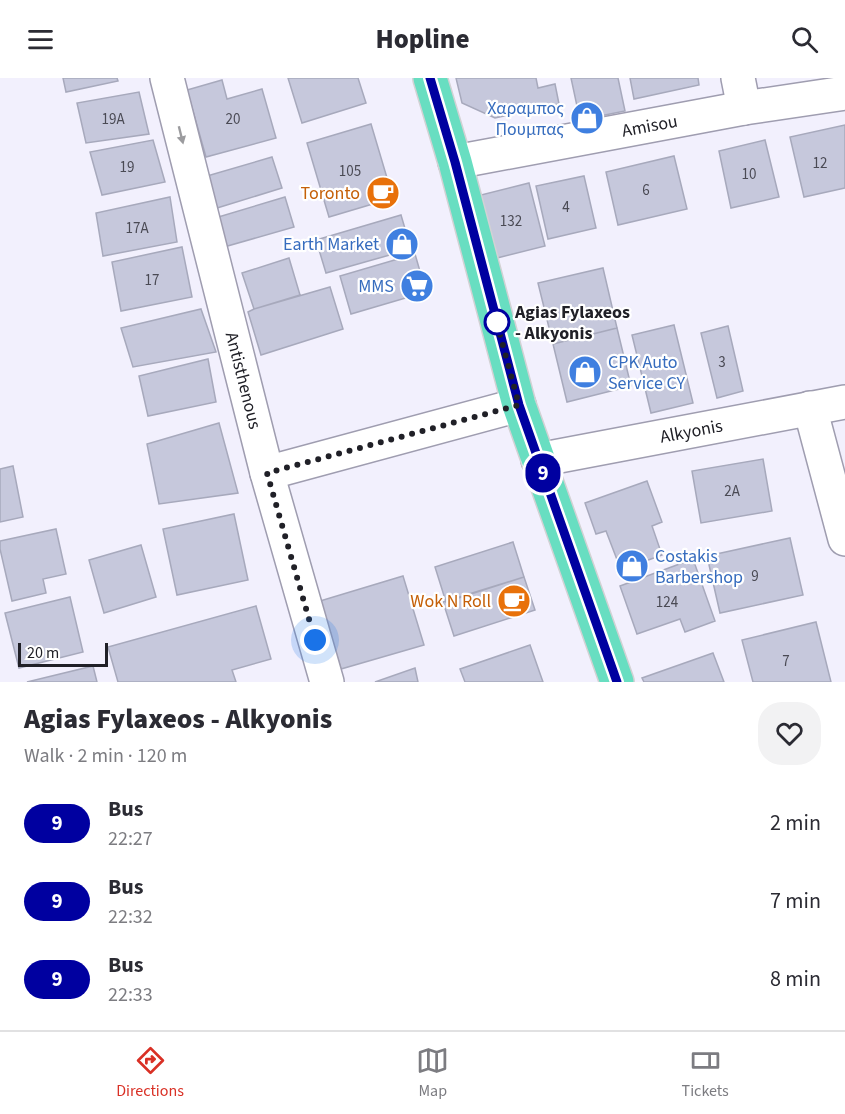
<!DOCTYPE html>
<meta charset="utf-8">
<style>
:root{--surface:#fff;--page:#f2f2f3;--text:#2b2b33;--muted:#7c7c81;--line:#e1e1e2;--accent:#d93025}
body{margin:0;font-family:"Source Sans 3",sans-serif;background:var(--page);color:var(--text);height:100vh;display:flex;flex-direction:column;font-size:22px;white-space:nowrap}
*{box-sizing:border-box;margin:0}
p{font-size:20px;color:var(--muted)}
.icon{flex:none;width:33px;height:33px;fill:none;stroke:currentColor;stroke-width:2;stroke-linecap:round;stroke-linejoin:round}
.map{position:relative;height:604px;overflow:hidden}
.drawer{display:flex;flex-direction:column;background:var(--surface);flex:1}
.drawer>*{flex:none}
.badge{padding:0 12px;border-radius:20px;font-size:21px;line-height:39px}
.scale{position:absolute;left:18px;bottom:15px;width:90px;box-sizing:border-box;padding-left:6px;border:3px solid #202027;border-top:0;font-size:16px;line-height:21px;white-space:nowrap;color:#202027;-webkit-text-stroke:4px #fff;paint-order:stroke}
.you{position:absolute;width:30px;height:30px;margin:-15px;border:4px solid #fff;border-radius:50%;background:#1a73e8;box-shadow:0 0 0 9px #1a73e833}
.map>.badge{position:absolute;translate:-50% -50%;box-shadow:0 0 0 3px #fff}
.round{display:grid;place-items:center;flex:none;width:63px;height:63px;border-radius:24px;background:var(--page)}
.overview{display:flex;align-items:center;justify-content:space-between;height:102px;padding:0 24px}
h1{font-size:28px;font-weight:800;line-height:45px}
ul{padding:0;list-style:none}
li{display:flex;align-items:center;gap:18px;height:78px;padding:0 24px}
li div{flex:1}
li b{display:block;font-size:22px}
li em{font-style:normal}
li .badge{min-width:66px;font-weight:700;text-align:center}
header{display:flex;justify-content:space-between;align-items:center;height:78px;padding:0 24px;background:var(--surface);font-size:27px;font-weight:800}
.dock{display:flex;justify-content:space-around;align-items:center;height:84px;border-top:2px solid var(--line);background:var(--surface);font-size:16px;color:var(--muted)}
.dock a{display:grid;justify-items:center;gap:3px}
.dock .selected{color:var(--accent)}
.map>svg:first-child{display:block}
.building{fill:#c6c8dc;stroke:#a7a9bc;stroke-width:1.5}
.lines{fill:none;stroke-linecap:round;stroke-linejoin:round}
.minor-casing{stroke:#9f9db0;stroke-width:36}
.major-casing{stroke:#d2d2d4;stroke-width:36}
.minor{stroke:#fff;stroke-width:33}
.major{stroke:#68dec1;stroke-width:33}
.oneway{fill:#9b9b9e}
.line-casing{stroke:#fff;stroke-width:14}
.line{stroke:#0000a0;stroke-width:9}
.walk{stroke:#202027;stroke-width:6;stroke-dasharray:0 10.8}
.stop-dot{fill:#fff;stroke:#0000a0;stroke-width:3}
.labels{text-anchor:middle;stroke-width:4.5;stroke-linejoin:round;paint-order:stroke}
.number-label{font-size:15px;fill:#4a4a54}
.shop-label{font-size:18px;fill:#366cbe;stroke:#fff;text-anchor:end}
.street-label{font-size:18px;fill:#202027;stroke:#fff}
.food-label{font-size:18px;fill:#c56008;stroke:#fff;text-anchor:end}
.stop-label{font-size:18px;font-weight:bold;fill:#202027;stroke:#fff;text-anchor:start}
</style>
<header><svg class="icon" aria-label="menu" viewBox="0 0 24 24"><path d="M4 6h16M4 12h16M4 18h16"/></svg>Hopline<svg class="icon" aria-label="search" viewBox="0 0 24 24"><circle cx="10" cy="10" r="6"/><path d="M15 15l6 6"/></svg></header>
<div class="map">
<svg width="845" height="604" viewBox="0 0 845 604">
<rect width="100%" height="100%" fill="#f2f0fd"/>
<path class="building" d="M63,0H117L118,3L66,14Z
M288,0H358L366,25L302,45Z
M456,0H536L538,10L555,6L559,26L495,40L462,25Z
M571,0H618L625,33L580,42Z
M630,0H698L699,7L634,21Z
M222,2L227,21L262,11L276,60L206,79L187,12Z
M139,14L149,56L86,65L77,25Z
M371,46L393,120L329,139L307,65Z
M845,47V110L804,119L790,59Z
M153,62L165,104L102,117L90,74Z
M765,62L779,119L731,130L719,73Z
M674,78L687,131L618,147L606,94Z
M272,79L282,110L217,130L207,98Z
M584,98L596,150L548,161L536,108Z
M529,105L545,168L493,181L477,118Z
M170,119L177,164L103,178L96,135Z
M285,119L294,149L224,169L215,140Z
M401,137L411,171L326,195L316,162Z
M182,169L192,219L121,233L112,184Z
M415,176L426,214L351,236L340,198Z
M289,180L300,217L254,231L242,195Z
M603,190L617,250L553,266L538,205Z
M330,209L343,251L261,277L248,234L254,231Z
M201,231L216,274L133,289L121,250Z
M674,247L693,325L651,335L632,257Z
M728,248L743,313L717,320L701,255Z
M617,250L631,308L567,324L553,266Z
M208,281L216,324L148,338L139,298Z
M219,345L238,415L159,426L147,366Z
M763,381L772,433L701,445L692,393Z
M13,388L23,439L0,444V391Z
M647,403L662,444L652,448L662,477L621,492L606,453L596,456L585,425Z
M234,436L248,502L177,517L163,451Z
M56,451L66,496L43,501L46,515L12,523L0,471V463Z
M790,460L803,517L720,535L707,478Z
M513,464L524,499L446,524L435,489Z
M141,467L156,519L104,535L89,482Z
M693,481L715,543L685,554L680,541L637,556L620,508Z
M403,498L424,567L341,591L320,523Z
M524,499L535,532L454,558L443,524Z
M70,519L83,574L19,590L5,535Z
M256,528L271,581L232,592L236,604H118L108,569Z
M816,544L831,604H753L742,562Z
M530,567L543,604H465L460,591Z
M713,575L724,604H644L642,600Z
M93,588L97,604H27Z
M415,590L418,604H375Z"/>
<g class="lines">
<defs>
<g id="minor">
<path id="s1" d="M167,0L267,395L327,604"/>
<path d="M738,0L744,30"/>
<path id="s2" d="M455,84L744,30L845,15"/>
<path d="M810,330L845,461"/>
<path id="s3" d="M538,382L845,324"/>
<path d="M267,395L519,327"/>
</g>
<path id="major" d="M430,0L455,84L519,327L617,604"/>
</defs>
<use href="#minor" class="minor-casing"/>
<use href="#major" class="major-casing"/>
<use href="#minor" class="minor"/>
<use href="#major" class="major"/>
</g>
<defs><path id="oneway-solid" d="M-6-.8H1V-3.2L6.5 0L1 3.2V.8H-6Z" transform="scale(1.5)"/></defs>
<use class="oneway" href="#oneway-solid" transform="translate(181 57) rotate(76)"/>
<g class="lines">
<defs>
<path id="line" d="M430,0L455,84L519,327L617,604"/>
</defs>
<use href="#line" class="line-casing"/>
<use href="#line" class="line"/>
<path class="walk" d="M315,562L267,395L519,327L495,238L497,244"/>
</g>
<defs>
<symbol id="shop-disc" viewBox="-11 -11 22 22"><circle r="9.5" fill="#3f7fe0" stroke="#fff"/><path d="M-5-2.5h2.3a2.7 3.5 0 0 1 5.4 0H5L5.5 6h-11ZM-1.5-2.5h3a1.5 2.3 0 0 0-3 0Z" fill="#fff"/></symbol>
<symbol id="cafe-disc" viewBox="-11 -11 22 22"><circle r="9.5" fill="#e8710a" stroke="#fff"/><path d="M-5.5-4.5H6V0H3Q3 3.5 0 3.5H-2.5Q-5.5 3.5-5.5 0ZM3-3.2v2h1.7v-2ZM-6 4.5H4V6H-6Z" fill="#fff"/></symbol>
<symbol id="supermarket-disc" viewBox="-11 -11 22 22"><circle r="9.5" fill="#3f7fe0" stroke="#fff"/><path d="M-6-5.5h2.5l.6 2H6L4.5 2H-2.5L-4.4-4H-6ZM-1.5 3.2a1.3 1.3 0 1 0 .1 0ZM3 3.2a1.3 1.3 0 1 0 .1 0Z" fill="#fff"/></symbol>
</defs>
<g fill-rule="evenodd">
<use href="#shop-disc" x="568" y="21" width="38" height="38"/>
<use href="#cafe-disc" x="364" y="96" width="38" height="38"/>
<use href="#shop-disc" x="383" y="147" width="38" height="38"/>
<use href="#supermarket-disc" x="398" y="189" width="38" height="38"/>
<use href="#shop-disc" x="566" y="275" width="38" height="38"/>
<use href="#shop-disc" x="613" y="469" width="38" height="38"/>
<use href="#cafe-disc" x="495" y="504" width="38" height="38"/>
</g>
<circle class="stop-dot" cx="497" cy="244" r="12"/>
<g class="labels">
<g class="number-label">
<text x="113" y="46">19A</text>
<text x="233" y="46">20</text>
<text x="820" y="90">12</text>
<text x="127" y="94">19</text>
<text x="350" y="98">105</text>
<text x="749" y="101">10</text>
<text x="646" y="117">6</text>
<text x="566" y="134">4</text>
<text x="511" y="148">132</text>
<text x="137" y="155">17A</text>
<text x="152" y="207">17</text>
<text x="722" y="289">3</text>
<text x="732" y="418">2A</text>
<text x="755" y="503">9</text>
<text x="667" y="529">124</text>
<text x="786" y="588">7</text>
</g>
<g class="shop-label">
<text x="564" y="36">Χαραμπος<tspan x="564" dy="21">Πουμπας</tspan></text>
<text x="379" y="172">Earth Market</text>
<text x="394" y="214">MMS</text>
<text x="608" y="290" text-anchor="start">CPK Auto<tspan x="608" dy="21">Service CY</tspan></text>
<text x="655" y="484" text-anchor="start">Costakis<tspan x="655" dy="21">Barbershop</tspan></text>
</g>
<g class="street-label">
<text dy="6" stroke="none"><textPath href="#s2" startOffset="198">Amisou</textPath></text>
<text dy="6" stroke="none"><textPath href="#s1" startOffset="312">Antisthenous</textPath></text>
<text dy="6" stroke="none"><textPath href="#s3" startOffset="156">Alkyonis</textPath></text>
</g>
<g class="food-label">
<text x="360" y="121">Toronto</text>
<text x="491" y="529">Wok N Roll</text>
</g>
<g class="stop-label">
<text x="515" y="240">Agias Fylaxeos<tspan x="515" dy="21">- Alkyonis</tspan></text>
</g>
</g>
</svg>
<div class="scale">20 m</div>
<div class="you" style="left:315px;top:562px"></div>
<b class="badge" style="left:543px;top:395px;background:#0000a0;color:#fff">9</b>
</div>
<section class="drawer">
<div class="overview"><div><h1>Agias Fylaxeos - Alkyonis</h1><p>Walk · 2 min · 120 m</p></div><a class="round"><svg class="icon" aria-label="heart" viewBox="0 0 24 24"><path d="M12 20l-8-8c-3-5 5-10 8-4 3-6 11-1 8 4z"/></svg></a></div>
<ul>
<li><span class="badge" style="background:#0000a0;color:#fff">9</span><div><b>Bus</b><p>22:27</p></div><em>2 min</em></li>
<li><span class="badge" style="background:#0000a0;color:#fff">9</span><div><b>Bus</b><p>22:32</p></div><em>7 min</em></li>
<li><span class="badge" style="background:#0000a0;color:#fff">9</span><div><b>Bus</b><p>22:33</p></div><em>8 min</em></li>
</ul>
</section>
<nav class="dock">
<a class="selected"><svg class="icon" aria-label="directions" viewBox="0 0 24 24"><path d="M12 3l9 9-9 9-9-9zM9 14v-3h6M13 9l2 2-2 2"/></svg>Directions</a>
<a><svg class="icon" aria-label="map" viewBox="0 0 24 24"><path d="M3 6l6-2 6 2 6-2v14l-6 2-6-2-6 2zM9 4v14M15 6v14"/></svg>Map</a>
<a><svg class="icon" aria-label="tickets" viewBox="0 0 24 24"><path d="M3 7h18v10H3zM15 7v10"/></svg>Tickets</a>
</nav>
